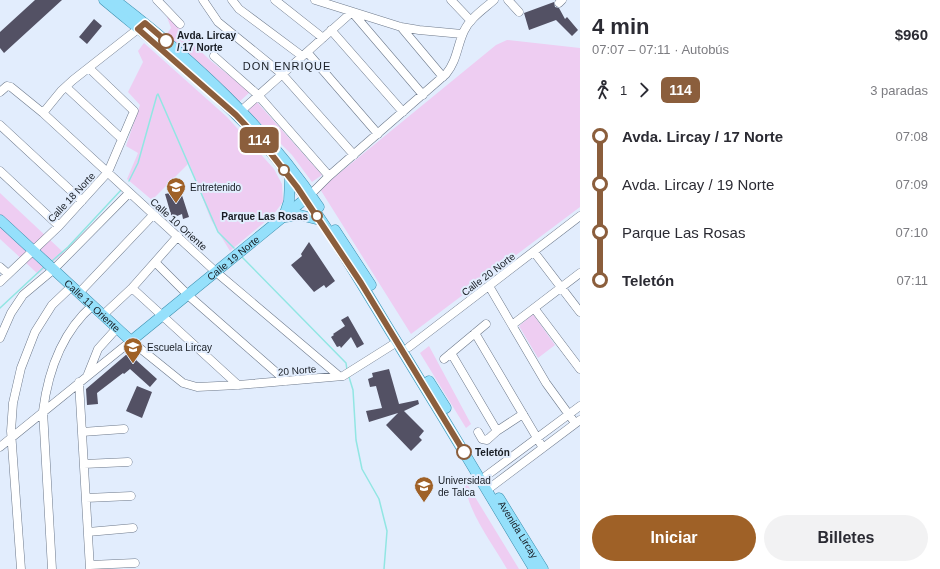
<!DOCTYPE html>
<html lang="es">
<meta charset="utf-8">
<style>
:root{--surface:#fff;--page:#f2f2f3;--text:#2b2b33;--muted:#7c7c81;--accent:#9f6127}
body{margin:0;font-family:Arial,sans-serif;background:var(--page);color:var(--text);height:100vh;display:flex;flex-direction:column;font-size:15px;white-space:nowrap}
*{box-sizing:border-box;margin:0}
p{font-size:13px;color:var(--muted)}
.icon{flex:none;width:22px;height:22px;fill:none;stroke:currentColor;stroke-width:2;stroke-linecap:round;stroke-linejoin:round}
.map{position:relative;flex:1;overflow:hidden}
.panel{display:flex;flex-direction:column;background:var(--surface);width:360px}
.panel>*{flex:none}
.badge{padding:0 8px;border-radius:6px;font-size:14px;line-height:26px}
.map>.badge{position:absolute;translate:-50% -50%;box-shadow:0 0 0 2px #fff}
.legs{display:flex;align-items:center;gap:6px;height:44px;padding:0 12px;font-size:13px}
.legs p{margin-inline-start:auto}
.headline{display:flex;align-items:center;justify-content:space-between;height:68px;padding:0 12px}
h1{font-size:22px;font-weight:700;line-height:30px}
.action{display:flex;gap:8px;margin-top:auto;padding:8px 12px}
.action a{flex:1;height:46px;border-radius:24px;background:var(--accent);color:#fff;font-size:16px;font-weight:700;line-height:46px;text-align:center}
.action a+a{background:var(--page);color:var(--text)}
ul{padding:0 12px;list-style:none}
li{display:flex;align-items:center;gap:14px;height:48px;font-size:15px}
li i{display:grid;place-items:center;width:6px;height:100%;margin:0 5px;background:currentColor}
li i::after{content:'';width:10px;height:10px;margin:-5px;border:3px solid;border-radius:50%;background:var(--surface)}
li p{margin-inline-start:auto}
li:first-child i{background:linear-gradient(#0000 50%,currentColor 0)}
li:last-child i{background:linear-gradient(currentColor 50%,#0000 0)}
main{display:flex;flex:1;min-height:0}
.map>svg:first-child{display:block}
.green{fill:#eecdf2}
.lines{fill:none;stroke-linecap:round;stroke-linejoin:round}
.stream{stroke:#91e6e3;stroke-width:1.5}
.building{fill:#535164}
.minor-casing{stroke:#6d798b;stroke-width:9}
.major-casing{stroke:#3b8ead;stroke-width:11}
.minor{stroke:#fff;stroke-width:8}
.major{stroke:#95e0fb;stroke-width:10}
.line-1-casing{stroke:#fff;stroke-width:9}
.line-1{stroke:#8b5e3c;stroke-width:6}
.stop-1-dot{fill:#fff;stroke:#8b5e3c;stroke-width:2}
.labels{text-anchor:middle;stroke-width:4;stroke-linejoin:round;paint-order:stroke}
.stop-label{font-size:10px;font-weight:bold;fill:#171c23;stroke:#e2edfd;text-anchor:start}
.poi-label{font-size:10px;fill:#171c23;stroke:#e2edfd;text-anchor:start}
.street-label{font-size:10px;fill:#171c23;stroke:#e2edfd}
.neighbourhood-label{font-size:11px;letter-spacing:1px;fill:#171c23;stroke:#e2edfd}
</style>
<main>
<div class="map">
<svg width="580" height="569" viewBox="0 0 580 569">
<rect width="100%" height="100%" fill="#e2edfd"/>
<path class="green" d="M169,14L195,46L211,61L250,92L239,102L166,35L171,28L167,17Z
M507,40L580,48V207L411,334L320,189L496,45Z
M144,43L227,117L274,169L282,184L283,202L273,215L230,251L211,220L189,163L152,200L127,179L138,153L126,146L140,105L128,92L143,62L138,51Z
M256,101L322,175L312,182L292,155L247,110Z
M0,193L64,253L38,274L0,239Z
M533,314L555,345L538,358L519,326Z
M429,346L471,424L466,428L420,353Z
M464,479L519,569H507C491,541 467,512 464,479Z"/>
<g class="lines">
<path class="stream" d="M158,94L218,232L234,248
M129,181L138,163L157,95
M242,257L346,363L347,370
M52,261L68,247L122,189
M0,308L44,267
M349,377L353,390L356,440L362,469L379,499L387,531L384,569"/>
</g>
<path class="building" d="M35,0H62L4,53L0,48V32Z
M554,2L555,7L559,8L565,19L567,17L578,30L572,36L556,20L529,30L524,13Z
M94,19L102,26L87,44L79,37Z
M178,183L189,217L183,219L182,214L172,218L165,194L170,193L168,186Z
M309,242L335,281L326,288L324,285L314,292L291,265L302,256L301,254Z
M348,316L364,344L357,348L351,337L341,348L340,346L337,347L331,337L334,335L333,334L345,326L341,320Z
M127,354L135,361L136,360L157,379L150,387L130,369L124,374L123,373L97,393L98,404L87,405L86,389Z
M389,369L399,404L418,400L419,404L404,411L424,431L419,437L422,440L411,451L386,425L398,413L369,422L366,411L382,408L376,386L370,387L368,379L373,377L372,373Z
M137,386L152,392L142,418L126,411Z"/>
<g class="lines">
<defs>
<path id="minor" d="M157,0L180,24
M203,0L218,22L282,74L354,155
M232,0L239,9L302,56
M275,0L323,38
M315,0L401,27L419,30L462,34
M451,0L471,21
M508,0L519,12
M559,3L562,0
M401,27L443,77
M331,30L403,112
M307,52L378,134
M214,56L258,95L329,176
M66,87L122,139
M0,92L7,86L11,87L43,113L216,272L339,376
M242,110L352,12L423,95
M43,113L61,91L73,80L143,25
M0,125L82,201
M0,171L59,226
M311,194L329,176L446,74C457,61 457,46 464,31C470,18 484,9 494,0
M534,252L580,312
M155,262L189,296L286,381
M0,267L8,274
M0,282L59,226L108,172L134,111L89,68
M489,286L546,383L575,423
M132,288L238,385
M79,293L153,215
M534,308L580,369
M103,315L132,288L178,236
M512,325L580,273
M475,333L543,448
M0,338L11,313L23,295L54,269L129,193
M409,347L580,216
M451,353L497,431
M444,359L486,324
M88,374L98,349L117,328
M79,382L90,569
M82,432L124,429
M478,432L482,439L487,440L497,431L523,414
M0,447L131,341L183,383L197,387L238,385L343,376L397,342
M84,464L128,462
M486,476L580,406
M487,490L580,420
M86,498L131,496
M88,532L133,528
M90,565L135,563
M21,569L11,431L13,403L21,368L35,332L52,305L71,287
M52,569L43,411C48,372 62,332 93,305"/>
<g id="major">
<path d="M104,0C159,46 217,91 265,145C314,202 353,270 392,334C440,412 487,490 534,569"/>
<path d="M115,0C193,60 264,125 319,207"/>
<path d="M284,216L289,201L290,179"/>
<path d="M285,217L300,215L320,220"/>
<path id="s1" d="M0,220L131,341L310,195"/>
<path d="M335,230L371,285"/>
<path d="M429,381L446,408"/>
<path id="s2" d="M499,498L543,569"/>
</g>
</defs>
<use href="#minor" class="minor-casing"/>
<use href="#major" class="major-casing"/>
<use href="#minor" class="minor"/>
<use href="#major" class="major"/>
</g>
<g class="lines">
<defs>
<path id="line-1" d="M166,41L145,23L138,29L236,115L265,146L297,187L361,283L464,452"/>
</defs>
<use href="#line-1" class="line-1-casing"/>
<use href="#line-1" class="line-1"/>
</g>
<defs>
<symbol id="school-pin" viewBox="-11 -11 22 30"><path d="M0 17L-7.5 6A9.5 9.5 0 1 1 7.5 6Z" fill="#9f6127" stroke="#e2edfd"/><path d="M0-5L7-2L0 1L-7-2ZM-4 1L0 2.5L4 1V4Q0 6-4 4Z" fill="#fff"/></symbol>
<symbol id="university-pin" viewBox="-11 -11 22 30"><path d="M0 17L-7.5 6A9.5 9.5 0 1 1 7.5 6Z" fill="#9f6127" stroke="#e2edfd"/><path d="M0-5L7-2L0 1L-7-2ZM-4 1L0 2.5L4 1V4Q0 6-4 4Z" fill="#fff"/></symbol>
</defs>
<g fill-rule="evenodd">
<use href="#school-pin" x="165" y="176" width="22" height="30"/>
<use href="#school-pin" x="122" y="336" width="22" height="30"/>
<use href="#university-pin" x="413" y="475" width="22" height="30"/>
</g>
<g class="stop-1-dot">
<circle cx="166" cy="41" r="7"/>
<circle cx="284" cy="170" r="5"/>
<circle cx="317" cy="216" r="5"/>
<circle cx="464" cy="452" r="7"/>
</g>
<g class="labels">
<g class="stop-label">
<text x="177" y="39">Avda. Lircay<tspan x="177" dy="12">/ 17 Norte</tspan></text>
<text x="308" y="220" text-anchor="end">Parque Las Rosas</text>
<text x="475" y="456">Teletón</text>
</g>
<g class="poi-label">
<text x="190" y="191">Entretenido</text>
<text x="147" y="351">Escuela Lircay</text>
<text x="438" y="484">Universidad<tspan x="438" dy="12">de Talca</tspan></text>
</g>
<g class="street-label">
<text transform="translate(71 197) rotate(-47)" y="4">Calle 18 Norte</text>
<text transform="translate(179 224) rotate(42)" y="4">Calle 10 Oriente</text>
<text dy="4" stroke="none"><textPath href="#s1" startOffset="310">Calle 19 Norte</textPath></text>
<text transform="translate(488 274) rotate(-37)" y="4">Calle 20 Norte</text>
<text dy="4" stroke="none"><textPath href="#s1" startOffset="126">Calle 11 Oriente</textPath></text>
<text transform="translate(297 370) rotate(-5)" y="4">20 Norte</text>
<text dy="4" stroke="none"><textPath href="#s2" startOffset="37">Avenida Lircay</textPath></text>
</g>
<g class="neighbourhood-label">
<text x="287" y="70">DON ENRIQUE</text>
</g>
</g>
</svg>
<b class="badge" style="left:259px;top:140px;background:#8b5e3c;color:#fff">114</b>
</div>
<section class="panel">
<div class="headline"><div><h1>4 min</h1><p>07:07 – 07:11 · Autobús</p></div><b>$960</b></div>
<div class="legs"><svg class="icon" aria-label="walk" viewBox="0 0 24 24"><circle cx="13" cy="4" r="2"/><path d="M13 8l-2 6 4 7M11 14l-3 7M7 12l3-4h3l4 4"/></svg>1<svg class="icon" aria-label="forward" viewBox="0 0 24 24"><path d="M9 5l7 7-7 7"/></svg><b class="badge" style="background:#8b5e3c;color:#fff">114</b><p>3 paradas</p></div>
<ul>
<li><i style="color:#8b5e3c"></i><b>Avda. Lircay / 17 Norte</b><p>07:08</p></li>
<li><i style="color:#8b5e3c"></i><span>Avda. Lircay / 19 Norte</span><p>07:09</p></li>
<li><i style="color:#8b5e3c"></i><span>Parque Las Rosas</span><p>07:10</p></li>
<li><i style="color:#8b5e3c"></i><b>Teletón</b><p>07:11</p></li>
</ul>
<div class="action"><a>Iniciar</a><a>Billetes</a></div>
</section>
</main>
